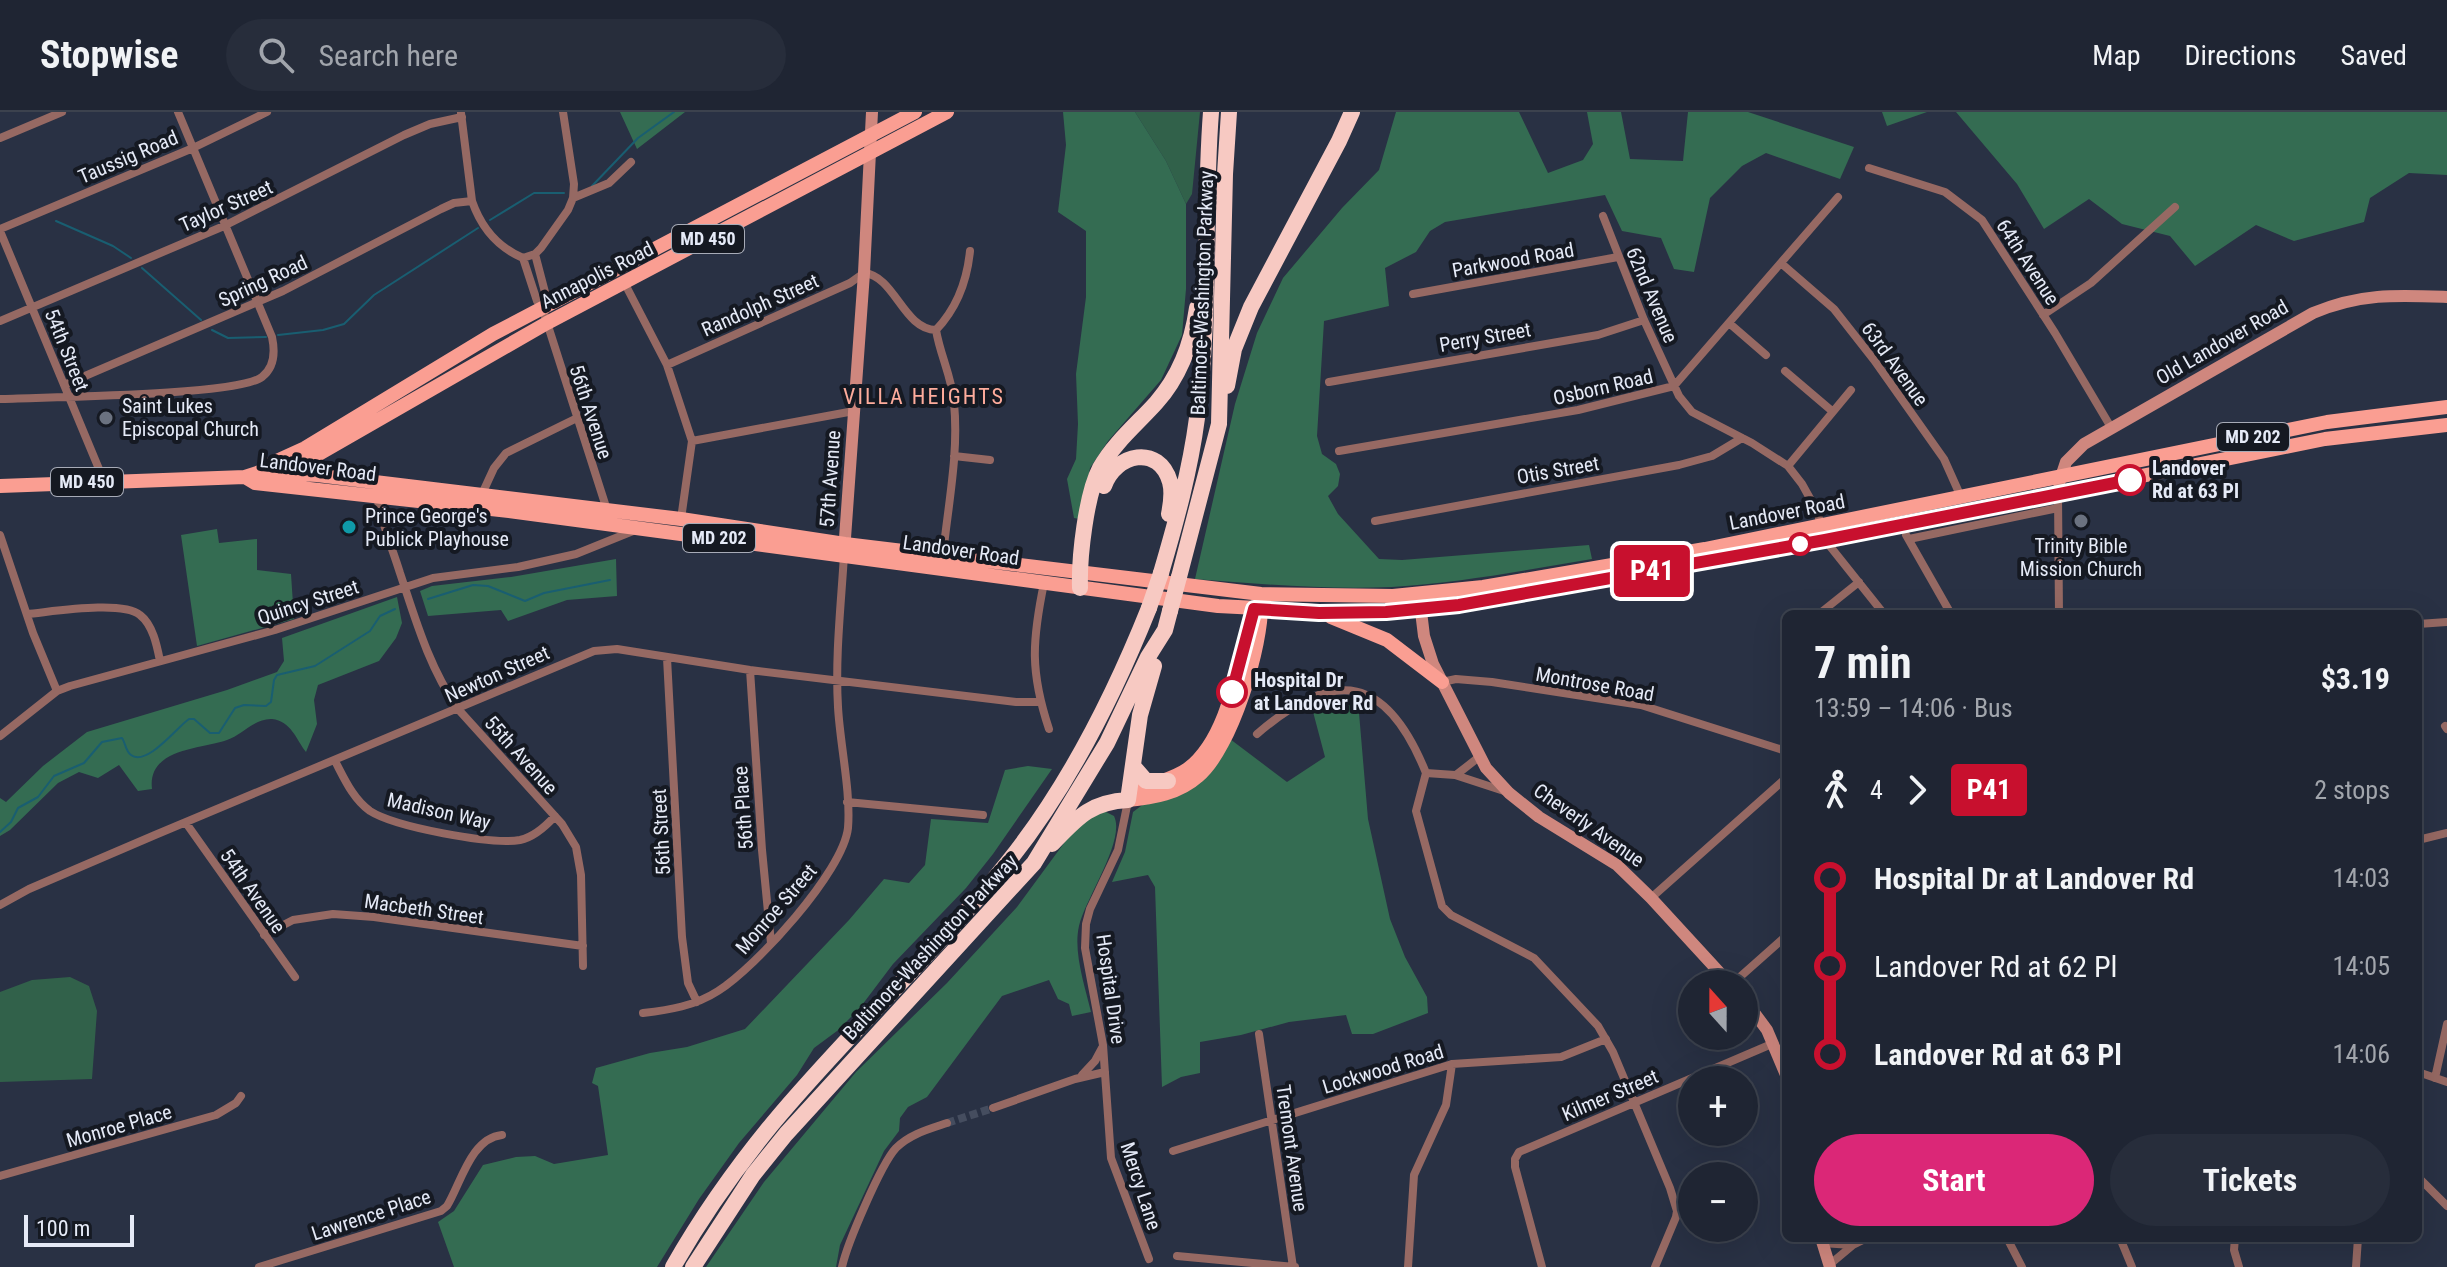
<!DOCTYPE html>
<meta charset="utf-8">
<style>
:root{--surface:#1f2533;--page:#272d3b;--text:#f1f3f6;--muted:#a1a5ac;--line:#3c424e;--accent:#db2777}
body{margin:0;font-family:"Roboto Condensed",sans-serif;background:var(--page);color:var(--text);height:100vh;display:flex;flex-direction:column;font-size:30px;white-space:nowrap}
*{box-sizing:border-box;margin:0}
p{font-size:26px;color:var(--muted)}
.icon{flex:none;width:44px;height:44px;fill:none;stroke:currentColor;stroke-width:2;stroke-linecap:round;stroke-linejoin:round}
.map{position:relative;flex:1;overflow:hidden}
.sheet{position:absolute;left:1782px;top:498px;width:640px;height:632px;display:flex;flex-direction:column;background:var(--surface);border-radius:12px;box-shadow:0 8px 32px #0002,0 0 0 2px var(--line)}
.sheet>*{flex:none}
.badge{padding:0 16px;border-radius:6px;font-size:28px;line-height:52px}
.needle{width:52px;rotate:339deg}
.tools{position:absolute;left:1678px;top:858px;display:grid;gap:16px}
.tools a{display:grid;place-items:center;width:80px;height:80px;border-radius:50%;background:var(--surface);box-shadow:0 8px 32px #0002,0 0 0 2px var(--line);font-size:40px}
.scale{position:absolute;left:24px;bottom:20px;width:110px;box-sizing:border-box;padding-left:8px;border:4px solid #e5eaf7;border-top:0;font-size:22px;line-height:28px;white-space:nowrap;color:#e5eaf7;-webkit-text-stroke:6px #151922;paint-order:stroke}
.map>.badge{position:absolute;translate:-50% -50%;box-shadow:0 0 0 4px #fff}
.legs{display:flex;align-items:center;gap:12px;height:88px;padding:0 32px;font-size:26px}
.legs p{margin-inline-start:auto}
.summary{display:flex;align-items:center;justify-content:space-between;height:136px;padding:0 32px}
h1{font-size:44px;font-weight:700;line-height:60px}
.primary-button{display:flex;gap:16px;margin-top:auto;padding:16px 32px}
.primary-button a{flex:1;height:92px;border-radius:48px;background:var(--accent);color:#fff;font-size:32px;font-weight:700;line-height:92px;text-align:center}
.primary-button a+a{background:var(--page);color:var(--text)}
ul{padding:0 32px;list-style:none}
li{display:flex;align-items:center;gap:28px;height:88px;font-size:30px}
li i{display:grid;place-items:center;width:12px;height:100%;margin:0 10px;background:currentColor}
li i::after{content:'';width:20px;height:20px;margin:-10px;border:6px solid;border-radius:50%;background:var(--surface)}
li p{margin-inline-start:auto}
li:first-child i{background:linear-gradient(#0000 50%,currentColor 0)}
li:last-child i{background:linear-gradient(currentColor 50%,#0000 0)}
header{display:flex;align-items:center;gap:48px;box-sizing:border-box;height:112px;padding:0 40px;background:var(--surface);border-bottom:2px solid var(--line)}
header strong{font-size:38px}
nav{display:flex;gap:44px;margin-inline-start:auto;font-size:28px}
.search{width:560px;height:72px;background:var(--page);display:flex;align-items:center;gap:20px;box-sizing:border-box;padding:0 28px;border-radius:44px;color:var(--muted);font-size:30px}
.map>svg:first-child{display:block}
.green{fill:#31614a}
.forest{fill:#346c52}
.lines{fill:none;stroke-linecap:round;stroke-linejoin:round}
.stream{stroke:#195e71;stroke-width:2}
.street-tunnel{stroke:#454d5f;stroke-width:8;stroke-dasharray:8 4;stroke-linecap:butt}
.street{stroke:#966963;stroke-width:8}
.secondary{stroke:#cf877e;stroke-width:12}
.primary{stroke:#fa9e92;stroke-width:14}
.highway{stroke:#f7c9c2;stroke-width:16}
.highway-bridge{stroke:#f7c9c2;stroke-width:16}
.line-1-casing{stroke:#fff;stroke-width:18}
.line-1{stroke:#c8102e;stroke-width:12}
.worship-dot{fill:#6b7280;stroke:#151922;stroke-width:3}
.stop-1-dot{fill:#fff;stroke:#c8102e;stroke-width:4}
.culture-dot{fill:#0f9aa8;stroke:#151922;stroke-width:3}
.labels{text-anchor:middle;stroke-width:8;stroke-linejoin:round;paint-order:stroke}
.shield{fill:#151922;stroke:#a7abb7;stroke-width:2}
.shield-label{font-size:18px;font-weight:bold;fill:#e5eaf7}
.street-label{font-size:20px;fill:#e5eaf7;stroke:#151922}
.poi-label{font-size:20px;fill:#e5eaf7;stroke:#151922;text-anchor:start}
.stop-label{font-size:20px;font-weight:bold;fill:#e5eaf7;stroke:#151922;text-anchor:start}
.neighbourhood-label{font-size:22px;letter-spacing:2px;fill:#feac9c;stroke:#151922}
</style>
<header>
<strong>Stopwise</strong>
<div class="search"><svg class="icon" aria-label="search" viewBox="0 0 24 24"><circle cx="10" cy="10" r="6"/><path d="M15 15l6 6"/></svg>Search here</div>
<nav><a>Map</a><a>Directions</a><a>Saved</a></nav>
</header>
<div class="map">
<svg width="2447" height="1155" viewBox="0 0 2447 1155">
<rect width="100%" height="100%" fill="#293144"/>
<path class="green" d="M1135,0H1200L1192,82L1186,92L1166,49Z
M70,865L89,874L97,899L92,967L0,970V880L32,868Z"/>
<path class="forest" d="M620,0H685L637,37Z
M1063,0H1135L1166,49L1186,92V177L1182,223L1161,268L1108,329L1090,356L1080,407L1074,406L1067,367L1076,347L1078,312L1076,262L1086,185V119L1058,100L1066,33Z
M1396,0H1519L1548,61L1583,48L1593,32L1587,0H1621L1630,47L1683,49L1688,0H1748L1854,35L1840,67L1766,41L1742,54L1710,86L1694,160L1674,157L1661,126L1622,119L1605,83L1445,110L1430,119L1416,140L1385,156L1389,194L1324,209L1317,324L1322,342L1336,352L1340,362L1338,374L1328,384L1338,402L1379,447L1402,448L1589,433L1592,447C1526,458 1459,471 1392,475C1326,478 1261,472 1195,467L1235,292L1257,221L1283,166L1342,96L1379,58Z
M1882,0H1927L1887,14Z
M1956,0H2447V63L2409,61L2370,86L2364,110L2294,129L2256,113L2195,154L2170,124L2122,112L2089,87L2044,117L2017,72Z
M217,417L219,431L257,427V458L291,462L294,507L197,534L181,423Z
M616,447L617,484L567,488L508,509L501,498L428,504L420,479L432,474L511,465Z
M397,485L402,511L396,526L379,549L318,573L314,588L317,612L306,640C296,627 291,609 272,607C255,606 242,623 227,628C202,637 147,636 152,677L138,679L119,653L98,666L79,660L58,671L10,718L0,724V686L6,690L43,654L87,620L227,578L277,560L284,549L282,526Z
M1342,589H1358L1368,707L1390,807L1405,845L1427,885L1428,901L1373,922H1352L1346,903L1289,910L1241,923L1200,930V961L1181,965L1162,975L1155,775L1148,763L1112,770L1125,740L1133,700L1230,627L1287,670L1325,645L1312,596Z
M1028,654L1052,657L993,742L966,776L893,852L859,897L837,919L814,936L797,963L739,1031L699,1087L657,1155H454L438,1110L454,1099L483,1053L516,1045L535,1044L554,1052L608,1043L598,974L592,971L596,956L650,941L687,935L745,917L849,808L884,767L909,771L925,753L931,707L988,711L1005,658Z
M1104,699L1114,704C1126,728 1085,787 1079,814C1073,840 1085,874 1091,900L1072,904L1069,892L1058,887L1049,868L1002,884L927,985L908,995L900,1006L899,1019L884,1039L840,1133L836,1155H706L764,1070L856,960L947,871L1017,795L1081,708Z"/>
<g class="lines">
<path class="stream" d="M592,74L638,26L674,0
M490,108L534,81H564
M56,109L113,134L131,146
M142,156L201,208
M212,218L228,226L266,225
M278,223L323,218L344,212L374,183L478,116
M428,487L473,473L488,474L525,489L544,481L610,468
M0,720L11,710L18,696L38,685L54,664L84,651L102,630L122,626C125,630 126,640 131,643C147,655 178,614 189,607H194L210,621H219L235,596L244,593L266,594L271,590L274,568L277,563L315,554L370,519L380,504L395,497"/>
<path class="street-tunnel" d="M947,1011L993,996"/>
<path class="street" d="M461,1L472,89C481,115 497,135 523,146L537,189L542,195L607,398
M0,26L62,0
M1869,56L1945,80L1982,108L2055,221L2112,317
M573,86L609,71L631,50
M1603,104L1644,208L1679,284L1692,300L1752,331L1788,354L1802,372L1817,399L1825,428L1884,502
M0,117L193,36L267,0
M0,119L104,369
M535,142L546,184L543,195
M523,146L535,142L541,136L568,98L573,86L574,72L563,0
M1782,152L1834,197L1874,248L1944,347L1961,385
M625,172L667,253L692,329L681,407
M1413,182L1618,145
M2043,203L2091,171L2175,95
M0,209L224,114L404,23L430,12L462,5
M1729,211L1766,243
M667,253L850,171L864,161C895,164 903,217 936,218
M1785,259L1832,299
M1329,270L1598,223L1644,208
M64,273L283,179L441,97L454,91L472,89
M0,287C43,285 237,284 262,265C275,255 275,239 272,225L178,0
M692,329L854,299
M1339,339L1578,298L1674,274L1838,85
M954,344L990,348
M1788,354L1851,278
M482,382L494,356L506,341L577,306
M2058,382L2059,502
M377,384C381,410 392,435 400,461C416,509 429,555 458,597L562,712L576,735L581,763L583,854
M1375,409L1679,353L1712,344L1742,326
M0,423L33,521L57,579
M1906,423L1951,502
M1909,427L2058,396
M943,443C948,393 959,341 954,291C952,265 940,243 936,218C957,196 967,169 970,139
M1044,471C1032,529 1030,560 1049,617
M27,502C51,500 122,488 140,503C153,513 157,534 160,549
M1819,502L1859,470
M2418,512L2447,510
M667,546L682,825L688,871L697,890
M750,558L762,738L771,831
M1442,570L1456,567L1492,570L1641,593L1786,639
M2445,614L2447,617
M1257,622C1336,554 1387,564 1426,661
M0,624L57,579L70,574L275,518L433,466L518,455L576,442L638,417
M335,649C344,666 353,687 370,699C395,715 491,733 520,728C534,725 546,714 555,704
M1456,663L1479,645
M1504,679L1455,663L1426,661L1416,699L1442,794L1451,803L1534,846L1598,914L1613,940L1670,1076L1677,1099L1676,1105L1655,1155
M1128,689L1118,738L1090,797L1086,812L1085,836L1103,933L1111,1046L1149,1147
M847,690L983,703
M186,711L295,865
M2418,728L2447,721
M1651,786L1786,666
M0,793L29,777L155,723L594,539L617,537L750,558L1016,590H1040
M264,823L293,808L333,802L374,805L583,834
M1732,872L1786,824
M643,901C669,898 695,894 718,879C756,855 843,760 848,716C851,680 840,632 838,595C835,545 841,493 844,443
M1259,922L1293,1155
M2418,960L2447,970
M1082,963L1095,949L1102,936
M2435,966L2447,912
M993,996L1075,967L1105,960
M1173,1039L1452,952L1561,945L1606,927
M0,1064L216,1003L236,991L241,984
M2418,1065L2447,1094
M2007,1126L2022,1155
M2120,1126L2132,1155
M2235,1126L2234,1138L2239,1155
M1822,1131L1852,1133
M1177,1144L1295,1155
M1829,1153L1853,1133L1867,1126
M259,1155L441,1099L447,1094C461,1071 471,1026 502,1023
M842,1155C847,1132 881,1052 896,1036C910,1022 929,1017 947,1011
M1408,1155L1414,1063L1446,993L1452,952
M1542,1155L1515,1055V1047L1519,1040L1774,931
M2356,1155L2358,1126"/>
<path class="secondary" d="M2059,371L2066,350L2084,332L2313,201C2361,181 2397,183 2447,185
M844,440L864,161L872,0
M1419,483L1424,524L1433,552L1486,656L1509,681L1539,705L1617,753L1651,786L1730,872
M1744,887L1767,918L1786,963
M1821,1126L1830,1155"/>
<path class="primary" d="M260,360L272,351L305,336L493,222L915,0
M284,362L547,211L947,0
M245,365L255,371L509,399L1218,494L1353,501L1420,498L1459,493L1825,428L2325,327L2447,313
M0,374L245,365L260,360L317,363L681,407L845,432L1261,482L1393,484L1483,475L1705,437L2327,310L2447,295
M1331,505L1387,528L1442,570
M1128,688C1153,686 1179,681 1198,664C1231,637 1263,532 1261,490
M1128,688C1142,671 1169,671 1188,657C1230,625 1238,550 1252,502"/>
<path class="highway" d="M1227,274L1234,237L1251,195L1339,29L1352,0
M1104,374C1116,341 1159,332 1170,370C1173,381 1171,392 1169,402
M1161,461C1176,410 1190,359 1197,306C1211,205 1203,102 1211,0
M1179,465L1219,312L1225,62L1229,0
M1080,476C1079,445 1086,383 1100,356C1114,331 1137,312 1156,291C1180,264 1192,231 1197,196
M1133,654L1146,669H1168
M1052,732C1077,706 1090,690 1128,688L1140,603L1154,554
M673,1155C702,1104 736,1056 773,1011C848,921 935,841 1008,750C1069,674 1113,586 1149,496
M693,1155L753,1063L786,1022L1034,751L1107,631L1148,545L1165,518L1170,499"/>
<path class="highway-bridge" d="M1149,496L1161,461
M1170,499L1179,465"/>
</g>
<g class="lines">
<defs>
<path id="line-1" d="M1232,580L1254,497L1319,501L1386,500L1459,493L1825,428L2130,368"/>
</defs>
<use href="#line-1" class="line-1-casing"/>
<use href="#line-1" class="line-1"/>
</g>
<g class="worship-dot">
<circle cx="106" cy="306" r="8"/>
<circle cx="2081" cy="409" r="8"/>
</g>
<g class="stop-1-dot">
<circle cx="2130" cy="368" r="14"/>
<circle cx="1800" cy="432" r="10"/>
<circle cx="1232" cy="580" r="14"/>
</g>
<circle class="culture-dot" cx="349" cy="415" r="8"/>
<g class="labels">
<g class="shield">
<rect x="672" y="113" width="72" height="28" rx="6"/>
<rect x="2217" y="311" width="72" height="28" rx="6"/>
<rect x="51" y="356" width="72" height="28" rx="6"/>
<rect x="683" y="412" width="72" height="28" rx="6"/>
</g>
<g class="shield-label">
<text x="708" y="133">MD 450</text>
<text x="2253" y="331">MD 202</text>
<text x="87" y="376">MD 450</text>
<text x="719" y="432">MD 202</text>
</g>
<g class="street-label">
<text transform="translate(128 45) rotate(-23)" y="7">Taussig Road</text>
<text transform="translate(226 94) rotate(-24)" y="7">Taylor Street</text>
<text transform="translate(1513 148) rotate(-10)" y="7">Parkwood Road</text>
<text transform="translate(2028 150) rotate(57)" y="7">64th Avenue</text>
<text transform="translate(597 163) rotate(-27)" y="7">Annapolis Road</text>
<text transform="translate(263 169) rotate(-25)" y="7">Spring Road</text>
<text transform="translate(1202 181) rotate(-88)" y="7">Baltimore-Washington Parkway</text>
<text transform="translate(1652 183) rotate(67)" y="7">62nd Avenue</text>
<text transform="translate(760 193) rotate(-24)" y="7">Randolph Street</text>
<text transform="translate(1485 225) rotate(-10)" y="7">Perry Street</text>
<text transform="translate(2222 230) rotate(-30)" y="7">Old Landover Road</text>
<text transform="translate(67 238) rotate(68)" y="7">54th Street</text>
<text transform="translate(1895 252) rotate(54)" y="7">63rd Avenue</text>
<text transform="translate(1603 275) rotate(-13)" y="7">Osborn Road</text>
<text transform="translate(591 300) rotate(72)" y="7">56th Avenue</text>
<text transform="translate(318 355) rotate(7)" y="7">Landover Road</text>
<text transform="translate(1558 358) rotate(-10)" y="7">Otis Street</text>
<text transform="translate(830 367) rotate(-86)" y="7">57th Avenue</text>
<text transform="translate(1787 400) rotate(-11)" y="7">Landover Road</text>
<text transform="translate(961 438) rotate(8)" y="7">Landover Road</text>
<text transform="translate(308 490) rotate(-18)" y="7">Quincy Street</text>
<text transform="translate(497 562) rotate(-24)" y="7">Newton Street</text>
<text transform="translate(1595 572) rotate(10)" y="7">Montrose Road</text>
<text transform="translate(521 643) rotate(48)" y="7">55th Avenue</text>
<text transform="translate(743 696) rotate(-94)" y="7">56th Place</text>
<text transform="translate(439 699) rotate(13)" y="7">Madison Way</text>
<text transform="translate(1589 713) rotate(35)" y="7">Cheverly Avenue</text>
<text transform="translate(661 720) rotate(-93)" y="7">56th Street</text>
<text transform="translate(253 779) rotate(55)" y="7">54th Avenue</text>
<text transform="translate(424 797) rotate(8)" y="7">Macbeth Street</text>
<text transform="translate(776 797) rotate(-49)" y="7">Monroe Street</text>
<text transform="translate(930 835) rotate(-47)" y="7">Baltimore-Washington Parkway</text>
<text transform="translate(1111 877) rotate(82)" y="7">Hospital Drive</text>
<text transform="translate(1383 957) rotate(-17)" y="7">Lockwood Road</text>
<text transform="translate(1610 983) rotate(-23)" y="7">Kilmer Street</text>
<text transform="translate(119 1014) rotate(-16)" y="7">Monroe Place</text>
<text transform="translate(1292 1036) rotate(82)" y="7">Tremont Avenue</text>
<text transform="translate(1141 1074) rotate(72)" y="7">Mercy Lane</text>
<text transform="translate(371 1103) rotate(-18)" y="7">Lawrence Place</text>
</g>
<g class="poi-label">
<text x="122" y="301">Saint Lukes<tspan x="122" dy="23">Episcopal Church</tspan></text>
<text x="365" y="411">Prince George's<tspan x="365" dy="23">Publick Playhouse</tspan></text>
<text x="2081" y="441" text-anchor="middle">Trinity Bible<tspan x="2081" dy="23">Mission Church</tspan></text>
</g>
<g class="stop-label">
<text x="2152" y="363">Landover<tspan x="2152" dy="23">Rd at 63 Pl</tspan></text>
<text x="1254" y="575">Hospital Dr<tspan x="1254" dy="23">at Landover Rd</tspan></text>
</g>
<g class="neighbourhood-label">
<text x="924" y="292">VILLA HEIGHTS</text>
</g>
</g>
</svg>
<div class="tools">
<a><svg class="needle" viewBox="-14 -14 28 28"><path d="M0-13l5 13h-10z" fill="#e53935"/><path d="M0 13l5-13h-10z" fill="#a1a5ac"/></svg></a>
<a>+</a>
<a>−</a>
</div>
<div class="scale">100 m</div>
<b class="badge" style="left:1652px;top:459px;background:#c8102e;color:#fff">P41</b>
<section class="sheet">
<div class="summary"><div><h1>7 min</h1><p>13:59 – 14:06 · Bus</p></div><b>$3.19</b></div>
<div class="legs"><svg class="icon" aria-label="walk" viewBox="0 0 24 24"><circle cx="13" cy="4" r="2"/><path d="M13 8l-2 6 4 7M11 14l-3 7M7 12l3-4h3l4 4"/></svg>4<svg class="icon" aria-label="forward" viewBox="0 0 24 24"><path d="M9 5l7 7-7 7"/></svg><b class="badge" style="background:#c8102e;color:#fff">P41</b><p>2 stops</p></div>
<ul>
<li><i style="color:#c8102e"></i><b>Hospital Dr at Landover Rd</b><p>14:03</p></li>
<li><i style="color:#c8102e"></i><span>Landover Rd at 62 Pl</span><p>14:05</p></li>
<li><i style="color:#c8102e"></i><b>Landover Rd at 63 Pl</b><p>14:06</p></li>
</ul>
<div class="primary-button"><a>Start</a><a>Tickets</a></div>
</section>
</div>
